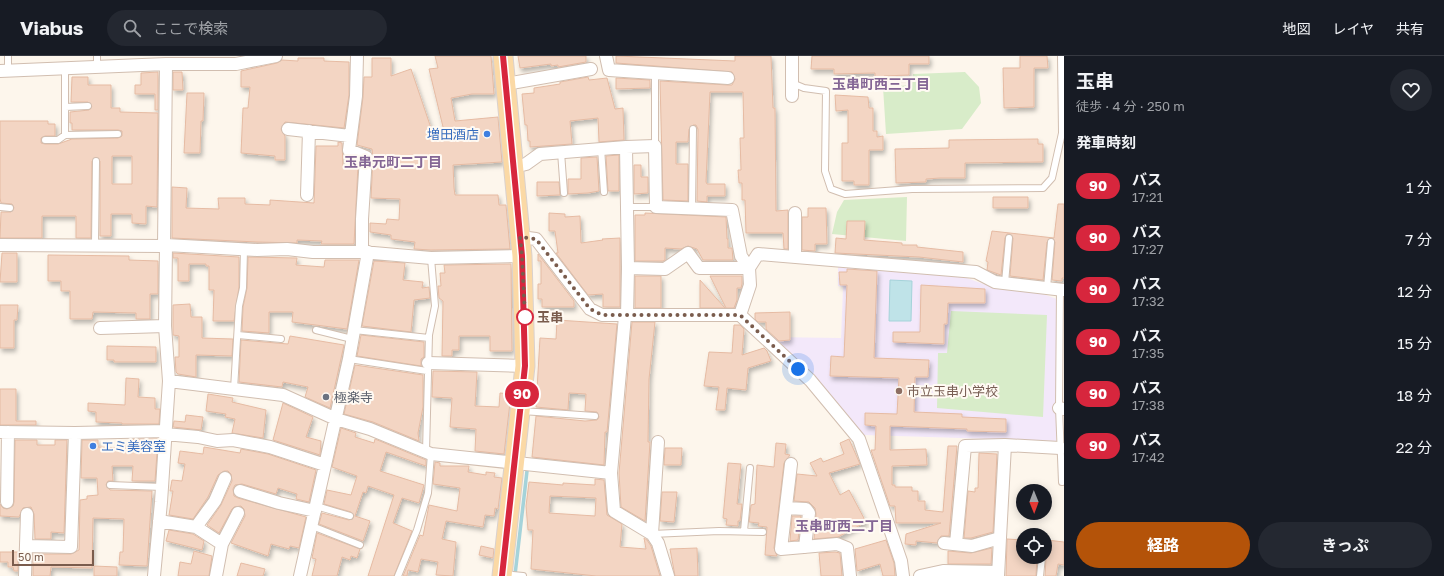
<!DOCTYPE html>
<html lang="ja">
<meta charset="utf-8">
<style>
:root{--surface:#171b24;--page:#242831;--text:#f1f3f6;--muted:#9ea1a6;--line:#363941;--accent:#b45309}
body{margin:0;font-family:"Golos Text","Noto Sans JP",sans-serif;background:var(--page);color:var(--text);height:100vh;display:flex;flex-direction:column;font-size:15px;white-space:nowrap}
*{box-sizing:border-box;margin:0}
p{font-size:13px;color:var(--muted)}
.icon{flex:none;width:22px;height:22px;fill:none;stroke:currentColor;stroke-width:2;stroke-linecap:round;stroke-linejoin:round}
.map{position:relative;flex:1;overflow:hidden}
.panel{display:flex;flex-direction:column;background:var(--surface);width:380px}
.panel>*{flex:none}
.badge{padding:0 8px;border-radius:13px;font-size:14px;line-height:26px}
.needle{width:26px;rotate:179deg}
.fabs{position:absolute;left:1016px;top:428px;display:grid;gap:8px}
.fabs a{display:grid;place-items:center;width:36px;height:36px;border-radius:50%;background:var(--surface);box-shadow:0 2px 10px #0003;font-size:20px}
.scale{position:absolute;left:12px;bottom:10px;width:82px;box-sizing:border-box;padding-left:4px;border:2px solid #7a5c4d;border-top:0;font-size:11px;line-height:14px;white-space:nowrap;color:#7a5c4d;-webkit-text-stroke:3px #fffaf3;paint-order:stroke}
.you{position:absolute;width:20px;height:20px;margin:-10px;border:3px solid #fff;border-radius:50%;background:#1a73e8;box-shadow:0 0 0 6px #1a73e833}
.map>.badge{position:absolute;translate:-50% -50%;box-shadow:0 0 0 2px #fff}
h2{padding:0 12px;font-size:15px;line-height:36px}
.round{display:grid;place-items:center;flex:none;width:42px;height:42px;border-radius:21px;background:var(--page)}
.headline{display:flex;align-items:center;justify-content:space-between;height:68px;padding:0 12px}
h1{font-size:19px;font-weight:700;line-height:30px}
.action{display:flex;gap:8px;margin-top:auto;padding:8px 12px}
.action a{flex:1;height:46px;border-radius:24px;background:var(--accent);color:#fff;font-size:16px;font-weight:700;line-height:46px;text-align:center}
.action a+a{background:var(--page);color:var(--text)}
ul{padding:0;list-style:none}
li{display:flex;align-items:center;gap:12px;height:52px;padding:0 12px}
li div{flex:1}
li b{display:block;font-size:15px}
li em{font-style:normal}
li .badge{min-width:44px;font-weight:700;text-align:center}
header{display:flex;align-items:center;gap:24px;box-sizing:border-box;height:56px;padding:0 20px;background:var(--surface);border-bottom:1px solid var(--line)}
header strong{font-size:19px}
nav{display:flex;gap:22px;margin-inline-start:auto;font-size:14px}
.search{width:280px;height:36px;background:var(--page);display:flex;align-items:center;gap:10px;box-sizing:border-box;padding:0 14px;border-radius:22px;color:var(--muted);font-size:15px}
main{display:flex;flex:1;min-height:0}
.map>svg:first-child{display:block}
.education{fill:#f3e8fa}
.green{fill:#d8ecc9}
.water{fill:#bfe3e8;stroke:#a5d3da}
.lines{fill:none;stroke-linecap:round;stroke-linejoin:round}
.stream{stroke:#a5d3da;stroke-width:3.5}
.building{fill:#f3d5c3;stroke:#e6bba3;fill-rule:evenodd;filter:url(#shadow)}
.service-casing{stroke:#d1beb0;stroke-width:8}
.minor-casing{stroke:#d1beb0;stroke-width:14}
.primary-casing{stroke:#dad1cd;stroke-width:21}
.service{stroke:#fff;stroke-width:6}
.minor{stroke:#fff;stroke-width:12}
.primary{stroke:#fbd9a5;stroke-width:19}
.line-casing{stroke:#fff;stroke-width:9}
.line{stroke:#d7263d;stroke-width:6}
.walk{stroke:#7a5c4d;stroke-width:4;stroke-dasharray:0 7.2}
.shop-dot{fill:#3f7fe0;stroke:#fffaf3;stroke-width:1.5}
.stop-dot{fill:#fff;stroke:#d7263d;stroke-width:2}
.education-dot{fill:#8d6e63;stroke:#fffaf3;stroke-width:1.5}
.worship-dot{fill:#6b7280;stroke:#fffaf3;stroke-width:1.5}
.labels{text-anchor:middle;stroke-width:4;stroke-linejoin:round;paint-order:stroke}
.shop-label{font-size:13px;fill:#366cbe;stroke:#fffaf3;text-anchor:end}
.stop-label{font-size:13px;font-weight:bold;fill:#7a5c4d;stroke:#fffaf3;text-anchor:start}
.education-label{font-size:13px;fill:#785e54;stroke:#fffaf3;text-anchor:start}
.worship-label{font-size:13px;fill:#5b616d;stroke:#fffaf3;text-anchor:start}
.neighbourhood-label{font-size:14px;font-weight:bold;fill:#846695;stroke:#fffaf3}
</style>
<header>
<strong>Viabus</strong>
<div class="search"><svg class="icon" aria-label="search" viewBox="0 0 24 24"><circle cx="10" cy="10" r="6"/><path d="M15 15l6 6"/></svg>ここで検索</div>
<nav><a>地図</a><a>レイヤ</a><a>共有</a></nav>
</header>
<main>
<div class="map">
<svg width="1064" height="520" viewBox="0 0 1064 520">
<defs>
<filter id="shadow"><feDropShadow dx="2" dy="3.5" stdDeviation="2" flood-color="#0004"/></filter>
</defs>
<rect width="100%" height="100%" fill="#fdf6ec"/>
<path class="education" d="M838,211L964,221L997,233L1043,238L1057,243L1056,385L864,379L769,281L841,282L843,231L838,230Z"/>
<path class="green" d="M965,16L979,31L981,47L962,73L886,78L883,31L912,29L913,18Z
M907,141L906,185L832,178L837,156L844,144Z
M951,255L1047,259L1043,361L937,352L938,297H947Z"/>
<path class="water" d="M890,224L912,225L911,265H889Z"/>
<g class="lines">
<path class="stream" d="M515,519L527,415"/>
</g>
<path class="building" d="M435,0H491L494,38H472L451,42L455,65L498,61L502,106L453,109L454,132L455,139H498L499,149H506L510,193L431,194L414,193L415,186L391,183V179L370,176V167L386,168L387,163L399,164L400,143L371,142L373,101L372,93L357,89L363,41L364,21H372V2H391V20L411,13L433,78L444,75L429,13L438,12Z
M518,0H586V6L558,11V9L551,10V8L520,12Z
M616,0L735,5V0H771L773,52H775L776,155L788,154V193H784L783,177H746L745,144H742V127H739L738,114H741L740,82H744L743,36H710L706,126L707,128H725V140H707V146L697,145L698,73L696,69H693L689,73L688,86H676V108H688V145L663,144L660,25L728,29H732L735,23L732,16L616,7Z
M812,0H929V8H909V19L884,20V24H875V17L834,18V13H811Z
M1020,0H1047L1048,12H1034V51L1004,52L1003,12H1020Z
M298,2H324V5L349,6V39L344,72L285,66L281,73L285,80V104H275V100L241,97L243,52H248L250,31H241V15L277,7L282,4L298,5Z
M158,16V54H155V38H135V29H141V17Z
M173,16H182L183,34H173Z
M72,21H88V29H111V52H120V56L158,57L157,151L146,150V168L132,167V158H111V180H100V105L96,101L92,105L91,182H76V160H42V182H0L1,156H11L14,152L12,148L1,147L0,142V65H48V68H55V80H45L41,82V87L45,88H58L72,83L118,82L122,80V75L118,74H72V67H70V56L89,54L92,50L88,46H71ZM112,100H132V128H112Z
M588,21L589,24L607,22L615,53L623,52L624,84L599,86L598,62L570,65L572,88L530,91V85H528L527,69H525L522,38L534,37V32L560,28V26Z
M616,22L650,24V32L616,33Z
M187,37H204L203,65H201L200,97H184Z
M835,39L868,41L869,52H873V75H877V81L883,80V94H869V129H854V125H842V87H848V54L836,55Z
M1038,83V88H1043V106L965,107V122H940L926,123V126L896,127L895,93L949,92V84Z
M338,86L342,87L343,110H358L354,188H321L322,185L297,184V187L257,186L172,182V131L187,132L186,152L219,153L218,142H245V148L270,149V144L314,147L316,90H338Z
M619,99V135H608L606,100Z
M597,101L599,135L588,137L568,138V123H581V102Z
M634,109H641V121H648V137L634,138Z
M537,126H559L560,139L537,140Z
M993,141H1028V152H993Z
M1058,148H1064V222H1062V225L1052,224L1055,186L1052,182L1047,186L1043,224L1010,220L1013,182L1010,178H1007L1005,182L1001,219L987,214L988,206L986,205L992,175L1054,182Z
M808,152H826L827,188H815V195L802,194V161H808Z
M549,157L565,158V161L580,160L581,187L603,184L602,183L620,182V251H603V238L588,239L556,197H558L555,175H549Z
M645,157L726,161L727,183H728V192H732L733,204H703L697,193L688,190L681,193L665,192V204L663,205H635V159H645Z
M847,165H865L864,184L902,187V189H917V191L963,196V206L919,201L835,197L836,182L846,183Z
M2,197H17V226H0Z
M173,197L239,201V231L234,265H213L214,234H209V210H206V208H189V225H178V202H173Z
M538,198L574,245V251H542V243H538V228H541V205H538Z
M48,199L129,200V204L158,205V238H150V263H136V257L93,256L92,263H70V235H61V225H48Z
M248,201L297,202L296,209L324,211L325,204H359L347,273L292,266L293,256H269V277L242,275L243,251L247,232Z
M374,205L405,207L403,224L423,226L422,232L429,231L430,242L414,244L411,276L362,270Z
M511,208L512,295H490V280H459V294H452V300H442L443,245L439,242L438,230H441L440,217H445L444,209Z
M847,213L877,215L874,302L929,304L928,321H915L914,356L962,358V361L1006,363V376L967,375V373L890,370V394L926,393L927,409L892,410V429H895V431H912V435H918V445H925V454L943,456L948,390H957L949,480H941L937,487L916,485V489L905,488L906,478L941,467H896L895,450H890L871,394H875L876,370L865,369V357L897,358L899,322L830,320L831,300L844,301L847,229H840L839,216H847Z
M635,220H661V252H635Z
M710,220H742V228L741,232H737V244L734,252H726Z
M700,224L725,252H700Z
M921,229L985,233V247H948L947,268H944V288L893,286V276H920Z
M190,248L191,261H202V282L233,283L232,300L196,299V321L178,318L176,316L175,301H179V280L173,279V249Z
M0,249H18L17,264H14V292H0Z
M790,256V284L779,285L766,273V266H758L755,263V257Z
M557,264L617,268L607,376H605L604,409L532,401L536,360L585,365L597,364L599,361L597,356L585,355L586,338L569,337L568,354L536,351L540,282L556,283Z
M632,266H655L649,323L648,386H650L645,465L621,451L619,417Z
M734,269H740L744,273L742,299L764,292L767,295L771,305L748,312L746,334L727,332L725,354H716L719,331L704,330L709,296L732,297Z
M361,279L424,286V301L421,303V310L357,300Z
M290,280L344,289L330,352L305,341L308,331L283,326L282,331L239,326L241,284L288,288Z
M107,290L156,291V306H114V304H107Z
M355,309L423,319V351L418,377L419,385L373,366L344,358Z
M433,315L477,316L475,350L499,351L500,337L511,338L504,398L475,395L476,373L450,371L452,342L432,341Z
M126,322L139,323L138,341L155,342V353H160L159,368H122V367L96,366V356L88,355V347L125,349Z
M0,333H16V365H36V369H0Z
M208,338L233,342L232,346L266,354L263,382L232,377L235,363L225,361L226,358L206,355Z
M283,347L313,361L306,381L321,385L320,399L273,384Z
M186,359L203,361L201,374L173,371L174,365L185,366Z
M341,372L356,377L355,381L374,387L375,383L426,404V410L386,396L380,415L424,429L419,447L402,442L393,467L412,475L394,520H368L394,439L368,430L366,437L363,436L355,460L370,465L363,485L319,468L322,457L349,464L354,461L351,456L324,448L327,434L351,439L357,420L332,411Z
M133,383H158L155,425H132L133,410H112L113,425H108L106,429L110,434L152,435L147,510L119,509L120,496H123L124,463L93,462L92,512L51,511L50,520H33V498H71L79,494L80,444L87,443V440L98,439L97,422H81L82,384H98V391L122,392V389H133Z
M849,383L860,408L829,417L840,439L849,434L866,466L838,481L814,483L816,458L815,452L809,446L794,445L797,418L817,420L810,407L821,402L823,406L844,398L840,387Z
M15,384H37V389H55V384H67L64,477L51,476V483H35L34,458L31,451L23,452L19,461L0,460V448L3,452L7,453L13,450L14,446Z
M776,387L786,388L785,398L790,399L784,407L774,492L777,500L765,499L767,471L758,470L759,467L749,466L751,449L755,448L757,409L774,411Z
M204,391L240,397L241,393L268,398L316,414L309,446L296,443L297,438L278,432L276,438L242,428L235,429L233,433L234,440L238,442L306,461L299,492L290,490L289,493L271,488L268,500L231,487L245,460L244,453L241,450L234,451L232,453L219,477L207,469L221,449L232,425L231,418L228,415H224L218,419L208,441L193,463L169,459L173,435H170L172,424L182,425L185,408L178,407L180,395L203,398Z
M665,392H682L681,409H664Z
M979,397L997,398L993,476L971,482H964L968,435L975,436V432H978Z
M435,406L440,407V410H469L468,416L486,419V416L495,417L494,421L502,422L498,453L495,452L494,460L485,459L483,471L446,465L442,483L456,486L453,520L436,519L438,506L421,503L418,516L408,514L407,520H403L420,479L423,480L429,449L457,455L460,432L433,428Z
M728,407L741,408L737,448H742L740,465H738V470L726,469L727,463L723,462Z
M595,423L604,424L607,459L622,468L620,491L646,493L644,482L647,484L651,490L660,520H596L531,513L533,474H528L526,450L529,426L563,429V427L595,429ZM550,440L596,442L595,460L549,457Z
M662,436H677L674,466L660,465Z
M792,460H801L798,484L790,485Z
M169,474L193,478L204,485L202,494L166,485Z
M317,477L360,493L357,502L351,500L350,504L342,501L337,520H312L316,503L312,502Z
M1007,483L1023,484V501H1037L1036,520H1006Z
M886,484L894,507L895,520H883L880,508L857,515L855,493Z
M1047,484L1064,486V509L1058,508L1056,520H1045Z
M481,490L494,493L493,502L479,499Z
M697,492L698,520H675L670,493Z
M992,492L991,508H948V495L971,497Z
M194,495L212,500L209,520H178L180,506L191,508Z
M0,496H18V515H14L13,511H8V506H0Z
M835,496L840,497L842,520H821L819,497Z
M241,507L265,513L263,520H237Z
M94,510L117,511V520H94Z"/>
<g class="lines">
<defs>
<path id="service" d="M8,0V14
M97,0V11
M792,27L804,32L826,35L825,115L831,133L845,138L912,133L1043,132L1052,122L1062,77L1061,0
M65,51L88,50
M65,79V12
M45,84H58L65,79L118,78
M655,90V17
M601,92L604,136
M561,96L564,137
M0,151L10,152
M627,151H656
M692,153L693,73
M95,188L96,105
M1005,227L1009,182
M1047,232L1051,186
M1060,234L1059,352L1062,426
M316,274L352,283
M354,274L429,282
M238,279L281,283
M349,303L427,315
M234,333L239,250L243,232L244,194
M522,355L595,360
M426,396L429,279L435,250L431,202
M110,429L162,431
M316,450L350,460
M312,470L360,489
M744,475L750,412
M652,478L719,475L763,476
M504,518L523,520
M398,520L417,474L428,437L431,398
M1040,520L1042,501"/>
<path id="minor" d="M357,0L356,40L349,94L366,101L362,163V196
M606,0L609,14L728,22
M792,0V40
M0,15L166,8H236L276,0
M506,28L591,13
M288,73L350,80
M626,91L628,212L627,260
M514,111L526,108L540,98L626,91L655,90L656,151L732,154L741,200L749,212
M307,139L309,75
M795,157V200
M520,181L536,183L590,253L602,259H740L810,324L859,383L901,505L903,520
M0,189L164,190
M166,189L257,194L287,193L313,196H362L431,202L522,200
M628,212L665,213L688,197L699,212H749
M740,259L750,229L749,212L758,198L976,216L995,226L1064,234
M100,272L165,270
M428,307L525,310
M169,325L283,339L336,363L370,373L431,398L611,417L614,455L652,478L658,487L668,520
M1059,352L1064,353
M0,376L75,377L165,375
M165,378L198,381L217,385L233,384L270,391L325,409
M791,408L781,493L837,488L847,492L850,520
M611,417L625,260
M240,435L279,447L315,455
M7,446L8,376
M786,452L806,453L809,457L805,491
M159,465L196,471L222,488L238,457
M196,471L215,445L225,422
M652,478L658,386
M944,487L972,490L1000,482L1005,389
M956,488L965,390L1005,389L1060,392
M26,490L71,491L75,377
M25,520L27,458
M154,520L161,446L169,325L165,270L166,189L164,190L166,8
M216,520L222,488
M300,520L349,303L368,196
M920,520L943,515L998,516
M998,520L1000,482"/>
<path id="primary" d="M502,520L525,310L522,200L503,0"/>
</defs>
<use href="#service" class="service-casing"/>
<use href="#minor" class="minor-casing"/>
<use href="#primary" class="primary-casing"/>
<use href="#service" class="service"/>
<use href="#minor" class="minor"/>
<use href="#primary" class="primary"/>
</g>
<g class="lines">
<defs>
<path id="line" d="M502,520L525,310L522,200L503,0"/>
</defs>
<use href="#line" class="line-casing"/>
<use href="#line" class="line"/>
<path class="walk" d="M525,261L522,200L520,181L536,183L590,253L602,259H740L798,313"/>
</g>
<g class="shop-dot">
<circle cx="487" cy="78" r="4"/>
<circle cx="93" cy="390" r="4"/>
</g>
<circle class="stop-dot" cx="525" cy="261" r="8"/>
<circle class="education-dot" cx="899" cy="335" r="4"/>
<circle class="worship-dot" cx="326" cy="341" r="4"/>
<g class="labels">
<g class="shop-label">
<text x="479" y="83">増田酒店</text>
<text x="101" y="395" text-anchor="start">エミ美容室</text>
</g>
<g class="stop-label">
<text x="537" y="266">玉串</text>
</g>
<g class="education-label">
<text x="907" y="340">市立玉串小学校</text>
</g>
<g class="worship-label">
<text x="334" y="346">極楽寺</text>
</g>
<g class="neighbourhood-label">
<text x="881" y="33">玉串町西三丁目</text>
<text x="393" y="111">玉串元町二丁目</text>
<text x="844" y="475">玉串町西二丁目</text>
</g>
</g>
</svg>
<div class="fabs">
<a><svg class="needle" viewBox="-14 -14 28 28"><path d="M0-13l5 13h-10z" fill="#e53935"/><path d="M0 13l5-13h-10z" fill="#9ea1a6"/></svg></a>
<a><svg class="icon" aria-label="locate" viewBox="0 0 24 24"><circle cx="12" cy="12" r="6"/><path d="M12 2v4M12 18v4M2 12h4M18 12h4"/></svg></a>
</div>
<div class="scale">50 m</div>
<div class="you" style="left:798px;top:313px"></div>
<b class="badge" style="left:522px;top:338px;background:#d7263d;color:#fff">90</b>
</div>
<section class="panel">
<div class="headline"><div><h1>玉串</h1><p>徒歩 · 4 分 · 250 m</p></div><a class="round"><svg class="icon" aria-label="heart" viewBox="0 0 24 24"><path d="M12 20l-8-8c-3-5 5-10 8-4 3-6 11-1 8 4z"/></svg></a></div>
<h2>発車時刻</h2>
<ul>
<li><span class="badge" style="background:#d7263d;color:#fff">90</span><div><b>バス</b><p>17:21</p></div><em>1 分</em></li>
<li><span class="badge" style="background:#d7263d;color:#fff">90</span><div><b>バス</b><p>17:27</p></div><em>7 分</em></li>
<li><span class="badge" style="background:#d7263d;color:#fff">90</span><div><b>バス</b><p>17:32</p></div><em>12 分</em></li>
<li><span class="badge" style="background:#d7263d;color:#fff">90</span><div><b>バス</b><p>17:35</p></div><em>15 分</em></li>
<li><span class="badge" style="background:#d7263d;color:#fff">90</span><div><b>バス</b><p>17:38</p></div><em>18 分</em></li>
<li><span class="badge" style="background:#d7263d;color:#fff">90</span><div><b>バス</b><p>17:42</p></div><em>22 分</em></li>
</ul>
<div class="action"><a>経路</a><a>きっぷ</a></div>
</section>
</main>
